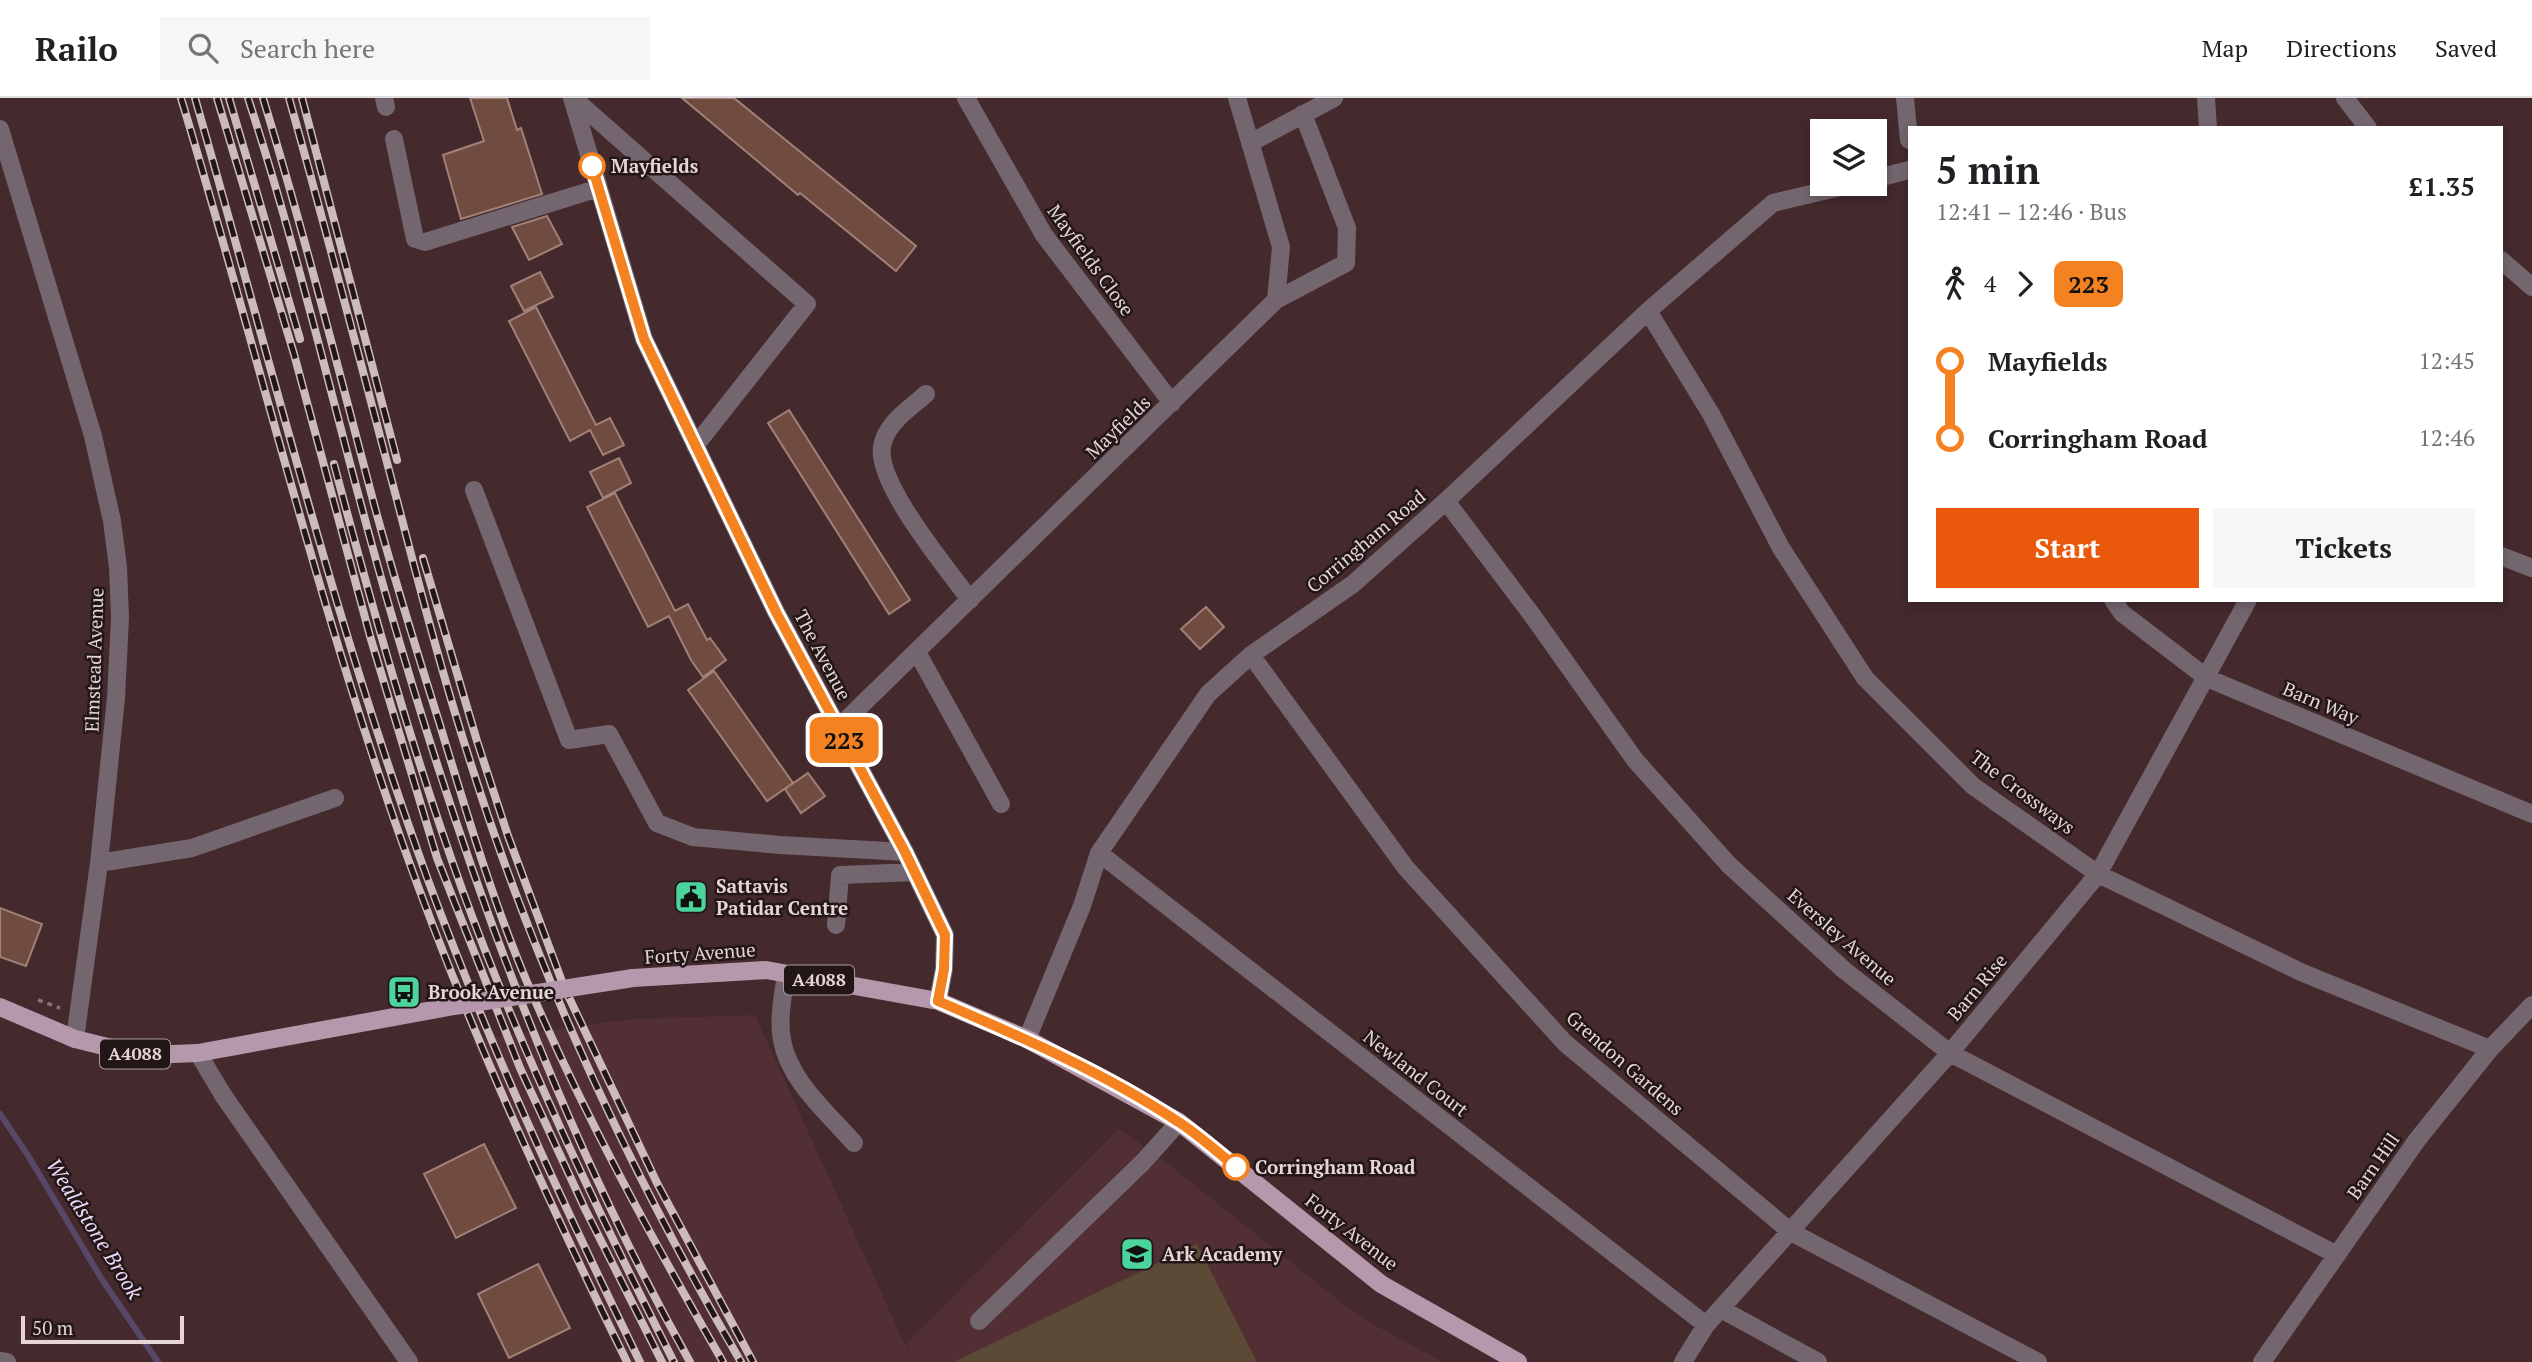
<!DOCTYPE html>
<meta charset="utf-8">
<style>
:root{--surface:#fff;--page:#f6f6f6;--text:#202124;--muted:#757577;--line:#e0e0e0;--accent:#ea580c}
body{margin:0;font-family:"PT Serif",serif;background:var(--page);color:var(--text);height:100vh;display:flex;flex-direction:column;font-size:26px;white-space:nowrap}
*{box-sizing:border-box;margin:0}
p{font-size:23px;color:var(--muted)}
.icon{flex:none;width:38px;height:38px;fill:none;stroke:currentColor;stroke-width:2;stroke-linecap:round;stroke-linejoin:round}
.map{position:relative;flex:1;overflow:hidden}
.panel{position:absolute;left:1908px;top:28px;width:595px;height:476px;display:flex;flex-direction:column;background:var(--surface);border-radius:0px;box-shadow:0 4px 10px #0003}
.panel>*{flex:none}
.badge{padding:0 14px;border-radius:10px;font-size:24px;line-height:46px}
.buttons{position:absolute;left:1810px;top:21px;display:grid;gap:14px}
.buttons a{display:grid;place-items:center;width:77px;height:77px;border-radius:0px;background:var(--surface);box-shadow:0 4px 10px #0003;font-size:35px}
.scale{position:absolute;left:21px;bottom:18px;width:163px;box-sizing:border-box;padding-left:7px;border:4px solid #e6d4d6;border-top:0;font-size:19px;line-height:24px;white-space:nowrap;color:#e6d4d6;-webkit-text-stroke:5px #221617;paint-order:stroke}
.map>.badge{position:absolute;translate:-50% -50%;box-shadow:0 0 0 4px #fff}
.legs{display:flex;align-items:center;gap:10px;height:77px;padding:0 28px;font-size:23px}
.legs p{margin-inline-start:auto}
.head{display:flex;align-items:center;justify-content:space-between;height:119px;padding:0 28px}
h1{font-size:38px;font-weight:700;line-height:52px}
.cta{display:flex;gap:14px;margin-top:auto;padding:14px 28px}
.cta a{flex:1;height:80px;border-radius:0px;background:var(--accent);color:#fff;font-size:28px;font-weight:700;line-height:80px;text-align:center}
.cta a+a{background:var(--page);color:var(--text)}
ul{padding:0 28px;list-style:none}
li{display:flex;align-items:center;gap:24px;height:77px;font-size:26px}
li i{display:grid;place-items:center;width:10px;height:100%;margin:0 9px;background:currentColor}
li i::after{content:'';width:18px;height:18px;margin:-9px;border:5px solid;border-radius:50%;background:var(--surface)}
li p{margin-inline-start:auto}
li:first-child i{background:linear-gradient(#0000 50%,currentColor 0)}
li:last-child i{background:linear-gradient(currentColor 50%,#0000 0)}
header{display:flex;align-items:center;gap:42px;box-sizing:border-box;height:98px;padding:0 35px;background:var(--surface);border-bottom:2px solid var(--line)}
header strong{font-size:33px}
nav{display:flex;gap:38px;margin-inline-start:auto;font-size:24px}
.search{width:490px;height:63px;background:var(--page);display:flex;align-items:center;gap:18px;box-sizing:border-box;padding:0 24px;border-radius:0px;color:var(--muted);font-size:26px}
.map>svg:first-child{display:block}
.built{fill:#522f35}
.green{fill:#5c4a36}
.lines{fill:none;stroke-linecap:round;stroke-linejoin:round}
.stream{stroke:#584867;stroke-width:6}
.building{fill:#704c40;stroke:#a18177;stroke-width:2}
.path{stroke:#8b7477;stroke-width:3.5;stroke-dasharray:5 5;stroke-linecap:butt}
.minor{stroke:#74666f;stroke-width:18}
.major{stroke:#b698ac;stroke-width:18}
.rail-casing{stroke:#cdbabc;stroke-width:8}
.rail{stroke:#221617;stroke-width:5;stroke-dasharray:16;stroke-linecap:butt}
.major-bridge{stroke:#b698ac;stroke-width:18}
.line-1-casing{stroke:#fff;stroke-width:16}
.line-1{stroke:#f58220;stroke-width:10}
.stop-1-dot{fill:#fff;stroke:#f58220;stroke-width:3.5}
.labels{text-anchor:middle;stroke-width:5;stroke-linejoin:round;paint-order:stroke}
.shield{fill:#221617;stroke:#ab9b9d;stroke-width:2}
.shield-label{font-size:18px;font-weight:bold;fill:#e6d4d6}
.stop-label{font-size:19px;font-weight:bold;fill:#e6d4d6;stroke:#221617;text-anchor:start}
.street-label{font-size:19px;fill:#e6d4d6;stroke:#221617}
.poi-label{font-size:19px;font-weight:bold;fill:#e6d4d6;stroke:#221617;text-anchor:start}
.water-label{font-size:21px;font-style:italic;fill:#ecdbfd;stroke:#221617}
</style>
<header>
<strong>Railo</strong>
<div class="search"><svg class="icon" aria-label="search" viewBox="0 0 24 24"><circle cx="10" cy="10" r="6"/><path d="M15 15l6 6"/></svg>Search here</div>
<nav><a>Map</a><a>Directions</a><a>Saved</a></nav>
</header>
<div class="map">
<svg width="2532" height="1264" viewBox="0 0 2532 1264">
<rect width="100%" height="100%" fill="#44292d"/>
<path class="built" d="M755,917L912,1262L906,1245L1119,1031L1159,1059L1346,1208L1380,1230L1443,1264H623L588,1197L473,942L633,921Z"/>
<path class="green" d="M1197,1146L1257,1264H954Z"/>
<g class="lines">
<path class="stream" d="M0,1016L29,1059L101,1180L158,1264"/>
</g>
<path class="building" d="M470,0H507L517,32L521,30L542,96L461,121L443,57L484,43Z
M682,0H734L916,148L896,173L800,95L798,97Z
M547,118L562,146L529,162L512,129Z
M540,174L553,199L524,213L511,188Z
M536,209L596,327L610,320L624,347L603,357L590,332L570,343L509,223Z
M789,312L910,502L889,516L768,325Z
M619,360L631,385L603,400L590,374Z
M615,395L675,513L688,506L707,542L710,540L726,562L703,579L691,562L669,518L648,529L587,409Z
M1206,509L1224,529L1200,551L1181,531Z
M714,573L793,685L767,703L688,592Z
M808,675L825,698L801,715L785,691Z
M0,810L42,826L26,868L0,859Z
M484,1046L516,1110L456,1140L424,1076Z
M538,1166L570,1230L509,1260L478,1196Z"/>
<g class="lines">
<path class="path" d="M38,902L60,910"/>
<path class="minor" d="M384,0L386,9
M572,0L644,241L776,514L905,754L945,837L944,871L938,903
M573,0L807,206L695,348
M966,0L1044,137L1172,305
M1905,0L1909,42
M2206,0L2208,30
M2345,0L2368,30
M0,31L93,338L112,423L118,469L120,520L116,600L99,765L75,941
M394,41L415,141L425,144L599,90
M1250,45L1334,0
M1874,81L1909,72
M2501,162L2532,189
M1276,202L1346,165L1347,130L1303,16
M1648,213L1711,316L1781,450L1865,580L1973,688L2098,776L2303,875L2490,951
M926,296C909,311 885,326 882,349C876,386 948,471 970,502
M474,392L569,642L609,636L657,725L693,739L780,747L905,754
M1446,403L1532,517L1635,662L1729,767L1844,872L1950,955L2337,1157
M2501,458L2532,470
M2113,502L2122,515L2207,580L2532,716
M917,554L1001,706
M1251,557L1406,770L1565,945L1791,1134L2038,1264
M838,630L1276,202L1281,149L1237,0
M1099,755L1706,1227
M99,765L192,750L335,700
M836,827L840,777L915,774
M786,876C783,897 778,921 782,942C789,983 828,1015 854,1045
M1027,941L1082,808L1099,755L1208,596L1251,557L1353,486L1446,403L1648,213L1773,105L1853,86
M198,955L223,997L409,1264
M1721,1211L1818,1264
M979,1223L1143,1064L1179,1024
M0,1263L7,1264
M1683,1264L1706,1227L1950,955L2098,776L2248,502
M2262,1264L2417,1042L2490,951L2532,907"/>
<path class="major" d="M633,880L766,872L938,903L1027,941L1179,1024L1381,1186L1518,1264
M0,909L75,941L132,955L149,957L198,955L454,908"/>
<defs>
<path id="rail" d="M181,0C256,248 316,500 402,744C465,922 544,1095 627,1264
M195,0C270,261 335,526 428,782C489,947 563,1106 640,1264
M217,0L294,256L370,538L437,760L520,970L585,1111L662,1264
M229,0L300,241
M248,0C302,165 339,334 387,501C462,763 556,1025 690,1264
M263,0C304,134 338,270 374,406C394,480 417,554 440,627C466,713 492,801 527,884C583,1015 652,1141 723,1264
M289,0C327,135 362,270 398,406C420,491 442,576 469,660C535,871 630,1074 741,1264
M302,0L397,362
M334,366C372,509 412,652 462,791C521,954 596,1110 674,1264
M423,460L477,643L508,738L564,889L658,1087L753,1264"/>
</defs>
<use href="#rail" class="rail-casing"/>
<use href="#rail" class="rail"/>
<path class="major-bridge" d="M454,908L633,880"/>
</g>
<g class="lines">
<defs>
<path id="line-1" d="M592,68L644,241L776,514L905,754L945,837L944,871L938,903C1019,938 1103,974 1177,1023C1198,1036 1217,1054 1236,1069"/>
</defs>
<use href="#line-1" class="line-1-casing"/>
<use href="#line-1" class="line-1"/>
</g>
<defs>
<symbol id="civic-square" viewBox="-11 -11 22 22"><rect x="-9" y="-9" width="18" height="18" rx="4" fill="#4bd49b" stroke="#221617"/><path d="M-.6-6.5H3V-4.5H.6V-3L4-1V1h2V6H-6V1h2V-1L-.6-3ZM-1.2 2.5V6h2.4V2.5Z" fill="#111"/></symbol>
<symbol id="bus-square" viewBox="-11 -11 22 22"><rect x="-9" y="-9" width="18" height="18" rx="4" fill="#4bd49b" stroke="#221617"/><path d="M-5-6H5V4H4V6H2V4H-2V6H-4V4H-5ZM-3.5-4V0h7V-4ZM-3.5 1.2v1.5H-2V1.2ZM2 1.2v1.5H3.5V1.2Z" fill="#111"/></symbol>
<symbol id="school-square" viewBox="-11 -11 22 22"><rect x="-9" y="-9" width="18" height="18" rx="4" fill="#4bd49b" stroke="#221617"/><path d="M0-5L7-2L0 1L-7-2ZM-4 1L0 2.5L4 1V4Q0 6-4 4Z" fill="#111"/></symbol>
</defs>
<g fill-rule="evenodd">
<use href="#civic-square" x="672" y="780" width="38" height="38"/>
<use href="#bus-square" x="385" y="875" width="38" height="38"/>
<use href="#school-square" x="1118" y="1137" width="38" height="38"/>
</g>
<g class="stop-1-dot">
<circle cx="592" cy="68" r="12"/>
<circle cx="1236" cy="1069" r="12"/>
</g>
<g class="labels">
<g class="shield">
<rect x="784" y="867.5" width="70" height="29" rx="5"/>
<rect x="100" y="941.5" width="70" height="29" rx="5"/>
</g>
<g class="shield-label">
<text x="819" y="888">A4088</text>
<text x="135" y="962">A4088</text>
</g>
<g class="stop-label">
<text x="611" y="75">Mayfields</text>
<text x="1255" y="1076">Corringham Road</text>
</g>
<g class="street-label">
<text transform="translate(1091 162) rotate(54)" y="7">Mayfields Close</text>
<text transform="translate(1118 329) rotate(-44)" y="7">Mayfields</text>
<text transform="translate(1366 443) rotate(-40)" y="7">Corringham Road</text>
<text transform="translate(823 557) rotate(62)" y="7">The Avenue</text>
<text transform="translate(94 562) rotate(-88)" y="7">Elmstead Avenue</text>
<text transform="translate(2321 605) rotate(23)" y="7">Barn Way</text>
<text transform="translate(2023 694) rotate(37)" y="7">The Crossways</text>
<text transform="translate(1842 839) rotate(41)" y="7">Eversley Avenue</text>
<text transform="translate(700 855) rotate(-4)" y="7">Forty Avenue</text>
<text transform="translate(1977 889) rotate(-50)" y="7">Barn Rise</text>
<text transform="translate(1625 965) rotate(41)" y="7">Grendon Gardens</text>
<text transform="translate(1416 975) rotate(38)" y="7">Newland Court</text>
<text transform="translate(2373 1068) rotate(-55)" y="7">Barn Hill</text>
<text transform="translate(1352 1134) rotate(38)" y="7">Forty Avenue</text>
</g>
<g class="poi-label">
<text x="716" y="795">Sattavis<tspan x="716" dy="22">Patidar Centre</tspan></text>
<text x="428" y="901">Brook Avenue</text>
<text x="1162" y="1163">Ark Academy</text>
</g>
<g class="water-label">
<text transform="translate(94 1131) rotate(58)" y="7">Wealdstone Brook</text>
</g>
</g>
</svg>
<div class="buttons">
<a><svg class="icon" aria-label="layers" viewBox="0 0 24 24"><path d="M12 4l9 5-9 5-9-5zM3 14l9 5 9-5"/></svg></a>
</div>
<div class="scale">50 m</div>
<b class="badge" style="left:844px;top:642px;background:#f58220;color:#111">223</b>
<section class="panel">
<div class="head"><div><h1>5 min</h1><p>12:41 – 12:46 · Bus</p></div><b>£1.35</b></div>
<div class="legs"><svg class="icon" aria-label="walk" viewBox="0 0 24 24"><circle cx="13" cy="4" r="2"/><path d="M13 8l-2 6 4 7M11 14l-3 7M7 12l3-4h3l4 4"/></svg>4<svg class="icon" aria-label="forward" viewBox="0 0 24 24"><path d="M9 5l7 7-7 7"/></svg><b class="badge" style="background:#f58220;color:#111">223</b></div>
<ul>
<li><i style="color:#f58220"></i><b>Mayfields</b><p>12:45</p></li>
<li><i style="color:#f58220"></i><b>Corringham Road</b><p>12:46</p></li>
</ul>
<div class="cta"><a>Start</a><a>Tickets</a></div>
</section>
</div>
